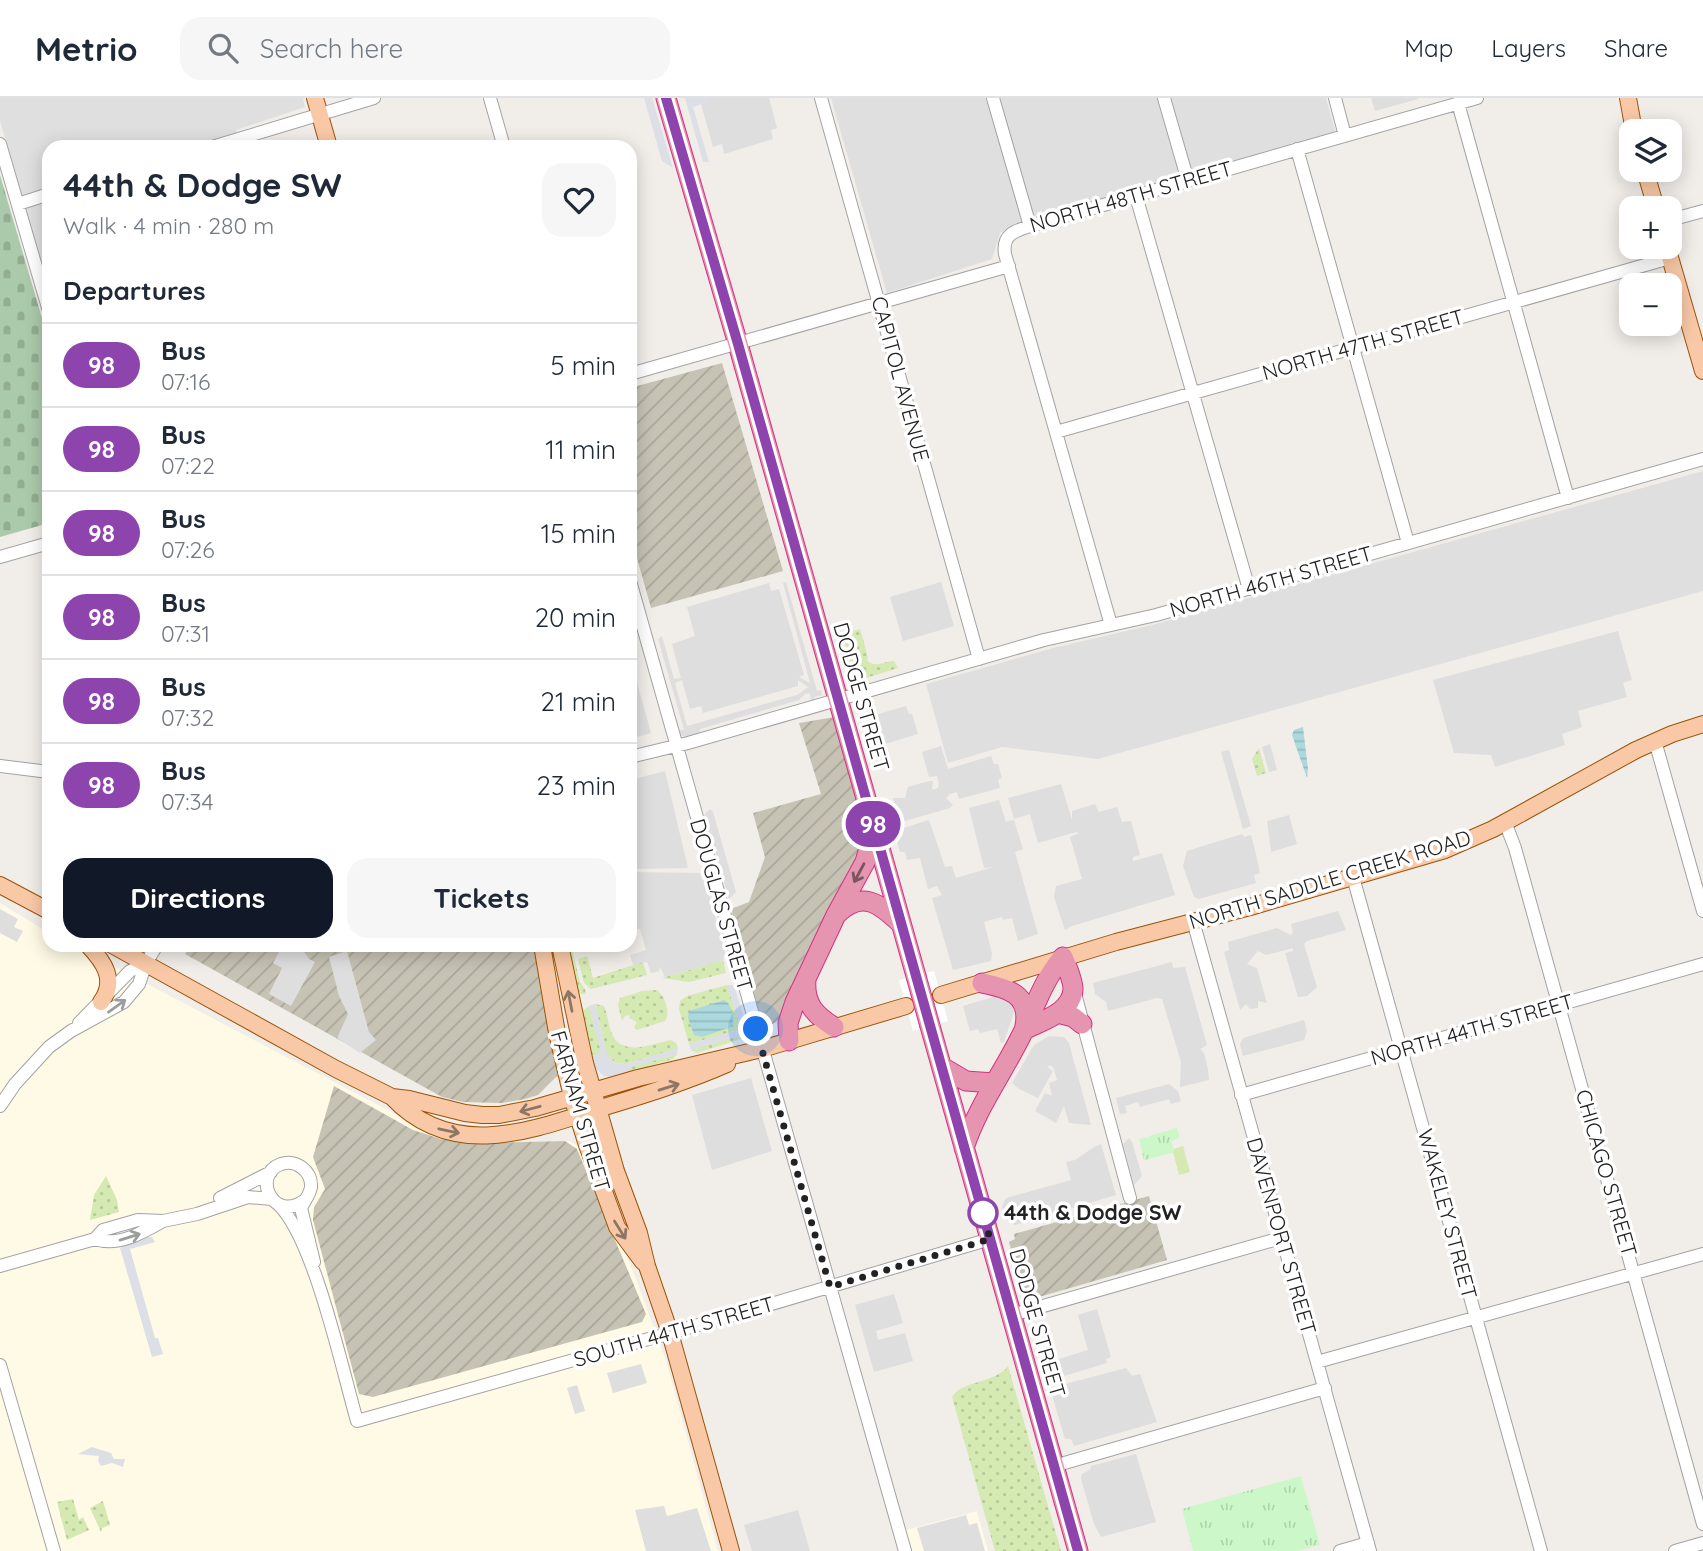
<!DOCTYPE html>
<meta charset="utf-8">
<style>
:root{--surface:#fff;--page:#f6f6f7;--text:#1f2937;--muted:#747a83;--line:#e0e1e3;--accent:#111827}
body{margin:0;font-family:Quicksand,sans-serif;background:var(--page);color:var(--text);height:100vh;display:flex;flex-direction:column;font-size:26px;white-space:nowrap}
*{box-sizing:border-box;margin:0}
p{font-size:23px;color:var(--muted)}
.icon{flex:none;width:38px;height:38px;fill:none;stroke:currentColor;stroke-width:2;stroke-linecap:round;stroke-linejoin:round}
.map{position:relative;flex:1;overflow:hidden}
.side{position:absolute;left:42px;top:42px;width:595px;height:812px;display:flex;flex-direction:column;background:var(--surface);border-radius:21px;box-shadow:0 4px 18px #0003}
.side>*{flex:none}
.badge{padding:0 14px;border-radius:23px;font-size:24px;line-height:46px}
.fabs{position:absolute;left:1619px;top:21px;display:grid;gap:14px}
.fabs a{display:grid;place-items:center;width:63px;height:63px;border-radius:14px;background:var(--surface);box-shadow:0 4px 18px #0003;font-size:35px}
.you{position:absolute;width:35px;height:35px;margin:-18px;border:5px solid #fff;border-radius:50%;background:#1a73e8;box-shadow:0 0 0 10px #1a73e833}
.map>.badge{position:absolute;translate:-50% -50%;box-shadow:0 0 0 4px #fff}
h2{padding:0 21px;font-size:26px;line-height:63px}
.round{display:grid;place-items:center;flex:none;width:74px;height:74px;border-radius:21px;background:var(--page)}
.head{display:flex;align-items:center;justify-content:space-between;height:119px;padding:0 21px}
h1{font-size:33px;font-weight:800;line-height:52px}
.action{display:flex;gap:14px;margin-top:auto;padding:14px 21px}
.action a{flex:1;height:80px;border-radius:21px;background:var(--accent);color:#fff;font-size:28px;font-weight:800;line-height:80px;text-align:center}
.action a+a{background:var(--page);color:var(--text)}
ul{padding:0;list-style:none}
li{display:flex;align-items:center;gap:21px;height:84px;padding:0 21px;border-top:2px solid var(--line)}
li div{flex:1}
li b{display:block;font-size:26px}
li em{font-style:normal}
li .badge{min-width:77px;font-weight:700;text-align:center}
header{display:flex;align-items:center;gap:42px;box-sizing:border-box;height:98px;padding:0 35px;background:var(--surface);border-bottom:2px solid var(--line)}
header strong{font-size:33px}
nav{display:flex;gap:38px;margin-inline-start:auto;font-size:24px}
.search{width:490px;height:63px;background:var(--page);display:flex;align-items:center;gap:18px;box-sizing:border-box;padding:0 24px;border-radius:21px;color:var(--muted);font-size:26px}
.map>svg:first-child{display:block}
.residential{fill:#e0dfdf}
.education{fill:#fefae5}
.construction{fill:url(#construction-furrows)}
.grass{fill:url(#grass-dots)}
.cemetery{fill:url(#cemetery-stones)}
.park{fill:url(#park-tufts)}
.garden{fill:#d5e9b2}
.parking{fill:#dedede;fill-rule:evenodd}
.plaza{fill:#dddfe7}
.water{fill:url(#water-rules)}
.pier{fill:#fff}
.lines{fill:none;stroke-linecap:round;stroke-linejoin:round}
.minor-casing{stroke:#a3a3a3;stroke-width:14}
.major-casing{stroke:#9a5306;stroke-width:18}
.highway-casing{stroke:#d63081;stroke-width:21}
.minor{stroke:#fff;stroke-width:12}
.major{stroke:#f9c9a7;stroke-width:16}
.highway{stroke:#e595af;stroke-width:19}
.highway-bridge-casing{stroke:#d63081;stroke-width:21;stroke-linecap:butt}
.highway-bridge{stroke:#e595af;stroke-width:19}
.oneway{stroke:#7a5661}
.oneway2{stroke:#8e7664}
.oneway3{stroke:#9c9c9c}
.line-casing{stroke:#fff;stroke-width:16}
.line{stroke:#8e44ad;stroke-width:10}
.walk{stroke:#222;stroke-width:7;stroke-dasharray:0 12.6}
.stop-dot{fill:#fff;stroke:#8e44ad;stroke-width:3.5}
.labels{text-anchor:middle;stroke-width:7;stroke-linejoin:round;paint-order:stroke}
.street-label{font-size:21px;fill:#222;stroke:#fff}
.stop-label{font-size:21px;font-weight:bold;fill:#222;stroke:#fff;text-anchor:start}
</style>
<header>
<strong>Metrio</strong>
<div class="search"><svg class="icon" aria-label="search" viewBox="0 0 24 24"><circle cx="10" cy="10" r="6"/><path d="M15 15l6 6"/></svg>Search here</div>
<nav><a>Map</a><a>Layers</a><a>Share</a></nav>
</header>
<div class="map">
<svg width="1703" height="1453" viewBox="0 0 1703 1453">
<defs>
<pattern id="construction-furrows" width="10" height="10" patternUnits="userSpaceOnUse" patternTransform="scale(1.75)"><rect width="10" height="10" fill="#c6c3b4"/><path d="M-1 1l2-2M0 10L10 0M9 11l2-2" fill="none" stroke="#aaa79a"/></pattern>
<pattern id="grass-dots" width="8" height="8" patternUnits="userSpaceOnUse" patternTransform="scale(1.75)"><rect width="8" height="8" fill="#d5e9b2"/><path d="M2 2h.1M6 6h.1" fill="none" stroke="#b7c899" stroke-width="1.8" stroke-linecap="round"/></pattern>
<pattern id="cemetery-stones" width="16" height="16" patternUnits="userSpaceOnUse" patternTransform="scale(1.75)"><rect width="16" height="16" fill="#abcaab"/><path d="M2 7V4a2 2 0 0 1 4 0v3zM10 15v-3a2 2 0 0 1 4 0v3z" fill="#93ad93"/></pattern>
<pattern id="park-tufts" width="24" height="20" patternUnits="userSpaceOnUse" patternTransform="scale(1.75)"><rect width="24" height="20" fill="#ccf8c9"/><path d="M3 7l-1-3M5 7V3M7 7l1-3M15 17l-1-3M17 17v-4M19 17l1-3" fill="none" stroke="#afd4ac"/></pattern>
<pattern id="water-rules" width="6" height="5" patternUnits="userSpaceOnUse" patternTransform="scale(1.75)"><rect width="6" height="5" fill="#abd9dd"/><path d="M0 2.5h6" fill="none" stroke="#93babd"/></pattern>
</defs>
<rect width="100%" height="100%" fill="#f1ede9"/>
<path class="residential" d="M0,0H303L305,9L236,32L240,49H49V190L0,23Z
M831,0H1326L1336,37L1013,127L1000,135L992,161L887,195Z
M1703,373V493L1098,661L1002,649L948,665L926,586L1053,550L1152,527Z"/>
<path class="education" d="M0,805L49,835V847H73L441,1040L517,1045L569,1043L583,1051L638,1186L667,1266L718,1453H0Z
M977,1413L988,1453H912L906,1432Z"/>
<path class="construction" d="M722,265L783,473L651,510L630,435V290Z
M835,619L870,742L783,919L773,926L767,925L760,917L731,811L749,804L765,759L753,715L821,696L799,625Z
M192,847H536L561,978L556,979L538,997L525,1001L502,1005L463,1004L442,999L185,856Z
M334,988L413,1032L441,1041L487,1045L565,1043L577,1051L646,1216L642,1224L373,1299L359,1296L313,1122L314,1109L325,1091L313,1059Z
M1149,1098L1167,1162L1032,1201H1027L1024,1197L1009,1144L1015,1141L1014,1136Z"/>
<path class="grass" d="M860,531L868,559L867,562C874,571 884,563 894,563L898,570L856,583L842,536Z
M1259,650L1266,675L1257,678L1252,661Z
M567,847H571L580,884L585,891L586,896H581L576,891Z
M587,858L593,880L643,864L647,877L591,891L584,885L578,861Z
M723,862L726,875L689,884L662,880Z
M727,887L741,931L689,946L679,911L680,903L687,898Z
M657,892C665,898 671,915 665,923L637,932L634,930L637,924L629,920L630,917L625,918L622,923L618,907L620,900L643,893Z
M595,906L604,908C608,917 608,927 612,936C622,960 655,945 671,942L676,945L678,950L627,966L615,965L606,954Z
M589,908L602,956L591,958L582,914Z
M744,935L746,937L741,941L697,955L691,952Z
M677,956L673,961L630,974L628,970Z
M106,1078L117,1102L119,1114L90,1122L94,1097Z
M1008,1268L1061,1453H995L952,1299C962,1282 995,1286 1008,1268Z
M73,1401L79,1422L83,1419L89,1432L67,1442L57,1404Z
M103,1403L110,1427L102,1430L101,1434L90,1410Z"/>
<path class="cemetery" d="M0,77L49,244V425L0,439Z"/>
<path class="park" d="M1177,1030L1180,1040L1171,1043L1175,1054L1144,1062L1139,1041L1147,1039L1149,1041V1038Z
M1301,1378L1320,1447L1297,1453H1193L1182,1411Z"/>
<path class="garden" d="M1183,1048L1190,1074L1179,1077L1173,1054L1174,1051Z"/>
<path class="parking" d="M709,0H769L777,30L771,32L773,41L724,56L722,46L713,49L701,6L709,3Z
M1371,0H1418V1L1375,13Z
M786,484L817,593L821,592L822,597L814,599L815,602L811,603L810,595L805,596L799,602L700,631L699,635L685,639L681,637L679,632H684L683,628L658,541L662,538L674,581L681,580L672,546L695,538L687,509L769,485L771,493L779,491L804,577L799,579L810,585L783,485ZM682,582L690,611L701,608L703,615L798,588V582L808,589L797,597L687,628L675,585Z
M941,484L954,528L903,543L890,499Z
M1618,533L1632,582L1623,585L1627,599L1578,613L1582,629L1562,636L1565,647L1495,669L1491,657L1454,655L1433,582Z
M636,581L651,635L630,641V583Z
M906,608L909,616H912L918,636L885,646L883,638L875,643L868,619Z
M1270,646L1277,672L1269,674L1262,649Z
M941,648L948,671L991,658L994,666H998L1002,680L998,682L1000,690L959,701L957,694L950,696L946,700L953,707L950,710L905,723L897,715L893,700H905L908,689L929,683H933L932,692L938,690L939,686L937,678L929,679L922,654Z
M1229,652L1251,728L1243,731L1221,654Z
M665,673L688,770L630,771V682Z
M1061,686L1072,722V713L1095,706L1099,714L1117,709L1122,724L1131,723L1140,757L1133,759V763L1162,755L1175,797L1072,828L1065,832L1054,799L1056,788L1082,781L1070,739L1079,735L1076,734L1038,745L1030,716L1014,721L1008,700Z
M999,702L1006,724L1014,722L1023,751L1015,754L1038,836L1018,843L1012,820L1003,822L1002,819L984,824L992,855L991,863L953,872L932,800L942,797L937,788L928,791L920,760L907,762L905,754H900L894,733L929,722L945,769L952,768L956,780L993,769L984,770L969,710Z
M710,711L713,714L736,794L729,801L704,717Z
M1289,717L1297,746L1271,754L1267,723Z
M1242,736L1244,739L1251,737L1254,748L1260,775L1254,777L1256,785L1199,801L1194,799L1183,768L1187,753Z
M630,774L700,775L702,782H705L725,854L723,862L665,879L660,869L659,873L651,875L647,864L633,867L630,857L646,852L640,831L635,832L630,814Z
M0,811L18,821L14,829L23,833L17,844L0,835Z
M1338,813L1346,832L1307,843L1304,846L1317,889L1307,898L1298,899L1285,855L1293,853V850L1266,857L1258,853L1247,866L1257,870L1267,905L1258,903V910L1250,911L1246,906L1240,912L1224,854L1229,852L1228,844L1277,830L1291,837L1293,834L1291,826Z
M283,847H299L309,861L315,864L291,908L269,896L282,870L273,865Z
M347,853L369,934L376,942L360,955L337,940L348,916L339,898L329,859Z
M1172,864L1173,870L1185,869L1207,947L1200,951L1204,955L1208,971L1209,982L1180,989L1181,964L1162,901L1157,900L1108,913L1106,904L1095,896L1093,885Z
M1003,896L1006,897L1020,918L1014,914L1004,944L1001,945L997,931L980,935L978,931L970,933L963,908Z
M1304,922L1307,933L1304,942L1243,958L1240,946L1243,940Z
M1049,938L1064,939L1069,945L1091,1027L1069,1025L1064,1008L1056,1025L1035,1013L1045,995L1052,998L1049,985L1057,982L1054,971L1051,967L1047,969L1053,973L1038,1000L1019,991L1012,985L1034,947Z
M751,980L772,1053L712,1072L692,997Z
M1169,986L1178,993L1181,1003L1171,1006L1169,1001L1140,1009L1138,1004L1125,1008L1127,1015L1120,1016L1116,1000Z
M1129,1040L1132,1044L1142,1078L1134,1087L1123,1046Z
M1101,1046L1116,1097L1015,1127L1005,1121L1002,1108L1006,1100L1071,1082L1066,1064L1075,1062L1094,1049Z
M894,1196L903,1225L876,1233L878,1242L905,1235L913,1263L874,1274L855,1207Z
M1097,1211L1111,1259L1106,1261L1107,1265L1064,1278L1059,1261L1088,1252L1078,1217Z
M641,1266L647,1285L613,1295L607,1275Z
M1126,1270L1132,1278L1140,1276L1157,1324L1074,1348L1071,1341H1065L1050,1290Z
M577,1287L585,1313L575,1316L567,1290Z
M1136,1356L1156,1424L1101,1439L1094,1426L1081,1381L1082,1376L1091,1371V1368Z
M664,1408L667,1418L697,1410L711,1453H646L635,1412Z
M798,1412L810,1453H752L744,1427Z
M966,1417L969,1427L977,1425L985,1453H924L917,1430Z"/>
<path class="plaza" d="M644,0H652L673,70L662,63Z
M685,0H709L710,3L693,9L709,64H703Z
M727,887H734L748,933L747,936L691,952L689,946L741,931Z
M595,906L606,954L615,965L627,966L678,950L677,956L629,970L630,974L614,979L604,978L595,970L591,958L601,955L589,908Z
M144,1139H152L155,1144L130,1151L155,1240H158L163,1256L152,1259L120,1150L122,1149L121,1145Z
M92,1349L111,1355L114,1361H125L123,1369L112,1365L101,1368L98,1363L99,1358L78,1356Z"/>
<path class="water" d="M1303,629L1308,671L1307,680L1292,637L1294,632Z
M724,902L728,905C732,912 736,921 731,929L702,939L694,937L688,920L689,913Z"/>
<path class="pier" d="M934,873L948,923L913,933L899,882Z"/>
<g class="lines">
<defs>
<path id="minor" d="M490,0L504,49
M821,0L979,561
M993,0L1030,128
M1164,0L1188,83
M1335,0L1345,38
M1458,5L1568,400
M0,46L49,213
M212,49L374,0
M1297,51L1408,445
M1136,98L1249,491
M18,106L49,96
M1670,122L1703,113
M630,276L1009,168
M1056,334L1670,160
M0,459L49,445
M630,483L905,1453
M1111,527L1005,156C1002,137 1014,133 1030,128L1477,0
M1655,643L1703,813
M630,659L688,645L1044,542L1156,517L1703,361
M0,668L49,674
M1505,724L1515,750L1703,1426
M1353,779L1541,1453
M1193,823L1370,1453
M1074,892L1130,1100
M79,925L130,873L146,865
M1241,997L1703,866
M0,1008L15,986L49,949L71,933L124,904L139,886L146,865L157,847
M220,1100L271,1074
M305,1102C273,1126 251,1077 281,1066C296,1061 312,1073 311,1089C310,1097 304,1103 301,1110L314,1164
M278,1106C314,1140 342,1271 357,1323L748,1213L990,1141
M95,1141C118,1149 142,1135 163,1123
M0,1168L95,1141L103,1132L138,1122L163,1123L197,1116L248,1099L272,1101
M1012,1217L1281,1140
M1317,1264L1703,1156
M0,1267L54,1453
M1054,1368L1325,1290
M1340,1453L1368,1445
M1675,1453L1703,1445"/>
<path id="major" d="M315,0L329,49
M1628,0L1634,33
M1645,72L1656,110
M1667,149L1703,273
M0,787L49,813
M88,847C104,864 117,882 101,904
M112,847L336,971L392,999L409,1001L465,1015L482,1017H499L535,1010L638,980L762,951L906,908
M542,847L557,935L572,999L587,1047L617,1129L643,1164
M560,847L585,965L616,1073L639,1135L647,1168L670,1235L731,1453
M941,897L1116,844L1250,809L1445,752L1493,731L1636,652L1672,636L1703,626
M392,999C452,1063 530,1033 601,1010C644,997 686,984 727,966"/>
<path id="highway" d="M666,0L738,246L916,878
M837,816C862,792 879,805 900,825
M806,882C804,906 815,917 834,929
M982,885C1007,890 1031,896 1025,928
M1058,915L1073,919L1082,926
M930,928L1078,1453
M789,943L788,925L795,904L836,817L865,764L874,732
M942,969L966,983L994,985
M964,1050C978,1007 1005,972 1024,932C1036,906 1044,881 1063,859C1067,869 1073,882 1073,891C1072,915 1041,923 1024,932"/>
</defs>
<use href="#minor" class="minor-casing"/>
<use href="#major" class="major-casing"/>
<use href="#highway" class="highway-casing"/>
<use href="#minor" class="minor"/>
<use href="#major" class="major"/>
<use href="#highway" class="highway"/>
<defs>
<path id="highway-bridge" d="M916,878L930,928"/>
</defs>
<use href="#highway-bridge" class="highway-bridge-casing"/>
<use href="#highway-bridge" class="highway-bridge"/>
</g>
<defs><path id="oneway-shaft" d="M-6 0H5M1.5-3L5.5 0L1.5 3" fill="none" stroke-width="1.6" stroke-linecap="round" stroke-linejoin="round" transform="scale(1.75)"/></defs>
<use class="oneway" href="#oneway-shaft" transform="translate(859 775) rotate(118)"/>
<g class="oneway2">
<use href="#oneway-shaft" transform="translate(570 903) rotate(-101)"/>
<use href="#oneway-shaft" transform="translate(669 989) rotate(-17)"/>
<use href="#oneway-shaft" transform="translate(530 1011) rotate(165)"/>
<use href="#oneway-shaft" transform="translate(449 1033) rotate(12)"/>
<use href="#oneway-shaft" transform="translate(620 1132) rotate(58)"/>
</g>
<g class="oneway3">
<use href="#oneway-shaft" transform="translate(117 908) rotate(-36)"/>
<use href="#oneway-shaft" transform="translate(130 1139) rotate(-17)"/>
</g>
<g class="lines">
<defs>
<path id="line" d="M666,0L738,246L1078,1453"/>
</defs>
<use href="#line" class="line-casing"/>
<use href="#line" class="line"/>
<path class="walk" d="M756,931L830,1189L990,1141L983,1115"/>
</g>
<circle class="stop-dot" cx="983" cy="1115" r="14"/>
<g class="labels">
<g class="street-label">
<text transform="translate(1131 99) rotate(-16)" y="7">NORTH 48TH STREET</text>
<text transform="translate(1363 247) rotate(-16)" y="7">NORTH 47TH STREET</text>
<text transform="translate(900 281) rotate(75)" y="7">CAPITOL AVENUE</text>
<text transform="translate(1271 484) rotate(-16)" y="7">NORTH 46TH STREET</text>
<text transform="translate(861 599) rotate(74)" y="7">DODGE STREET</text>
<text transform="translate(1330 782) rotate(-17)" y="7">NORTH SADDLE CREEK ROAD</text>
<text transform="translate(721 807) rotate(74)" y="7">DOUGLAS STREET</text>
<text transform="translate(1472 932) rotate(-16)" y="7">NORTH 44TH STREET</text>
<text transform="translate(580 1013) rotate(74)" y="7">FARNAM STREET</text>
<text transform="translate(1606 1075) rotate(74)" y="7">CHICAGO STREET</text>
<text transform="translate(1447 1116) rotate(75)" y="7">WAKELEY STREET</text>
<text transform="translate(1281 1138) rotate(74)" y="7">DAVENPORT STREET</text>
<text transform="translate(1037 1225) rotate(74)" y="7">DODGE STREET</text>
<text transform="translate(674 1234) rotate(-16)" y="7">SOUTH 44TH STREET</text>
</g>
<g class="stop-label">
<text x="1004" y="1122">44th &amp; Dodge SW</text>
</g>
</g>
</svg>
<div class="fabs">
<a><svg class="icon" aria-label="layers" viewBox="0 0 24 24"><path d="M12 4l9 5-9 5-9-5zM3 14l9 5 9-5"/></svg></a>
<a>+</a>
<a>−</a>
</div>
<div class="you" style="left:756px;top:931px"></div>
<b class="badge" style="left:873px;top:726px;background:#8e44ad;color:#fff">98</b>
<section class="side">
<div class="head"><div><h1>44th &amp; Dodge SW</h1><p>Walk · 4 min · 280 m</p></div><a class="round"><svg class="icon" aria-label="heart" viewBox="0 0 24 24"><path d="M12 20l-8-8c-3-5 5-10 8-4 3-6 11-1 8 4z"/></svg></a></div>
<h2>Departures</h2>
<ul>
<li><span class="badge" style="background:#8e44ad;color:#fff">98</span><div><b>Bus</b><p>07:16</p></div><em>5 min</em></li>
<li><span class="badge" style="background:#8e44ad;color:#fff">98</span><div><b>Bus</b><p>07:22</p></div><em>11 min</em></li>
<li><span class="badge" style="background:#8e44ad;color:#fff">98</span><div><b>Bus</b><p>07:26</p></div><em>15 min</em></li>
<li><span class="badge" style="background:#8e44ad;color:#fff">98</span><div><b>Bus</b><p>07:31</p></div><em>20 min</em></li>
<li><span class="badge" style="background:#8e44ad;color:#fff">98</span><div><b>Bus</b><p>07:32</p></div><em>21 min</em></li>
<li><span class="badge" style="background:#8e44ad;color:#fff">98</span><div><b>Bus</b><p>07:34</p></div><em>23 min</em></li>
</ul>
<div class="action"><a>Directions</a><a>Tickets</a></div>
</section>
</div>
